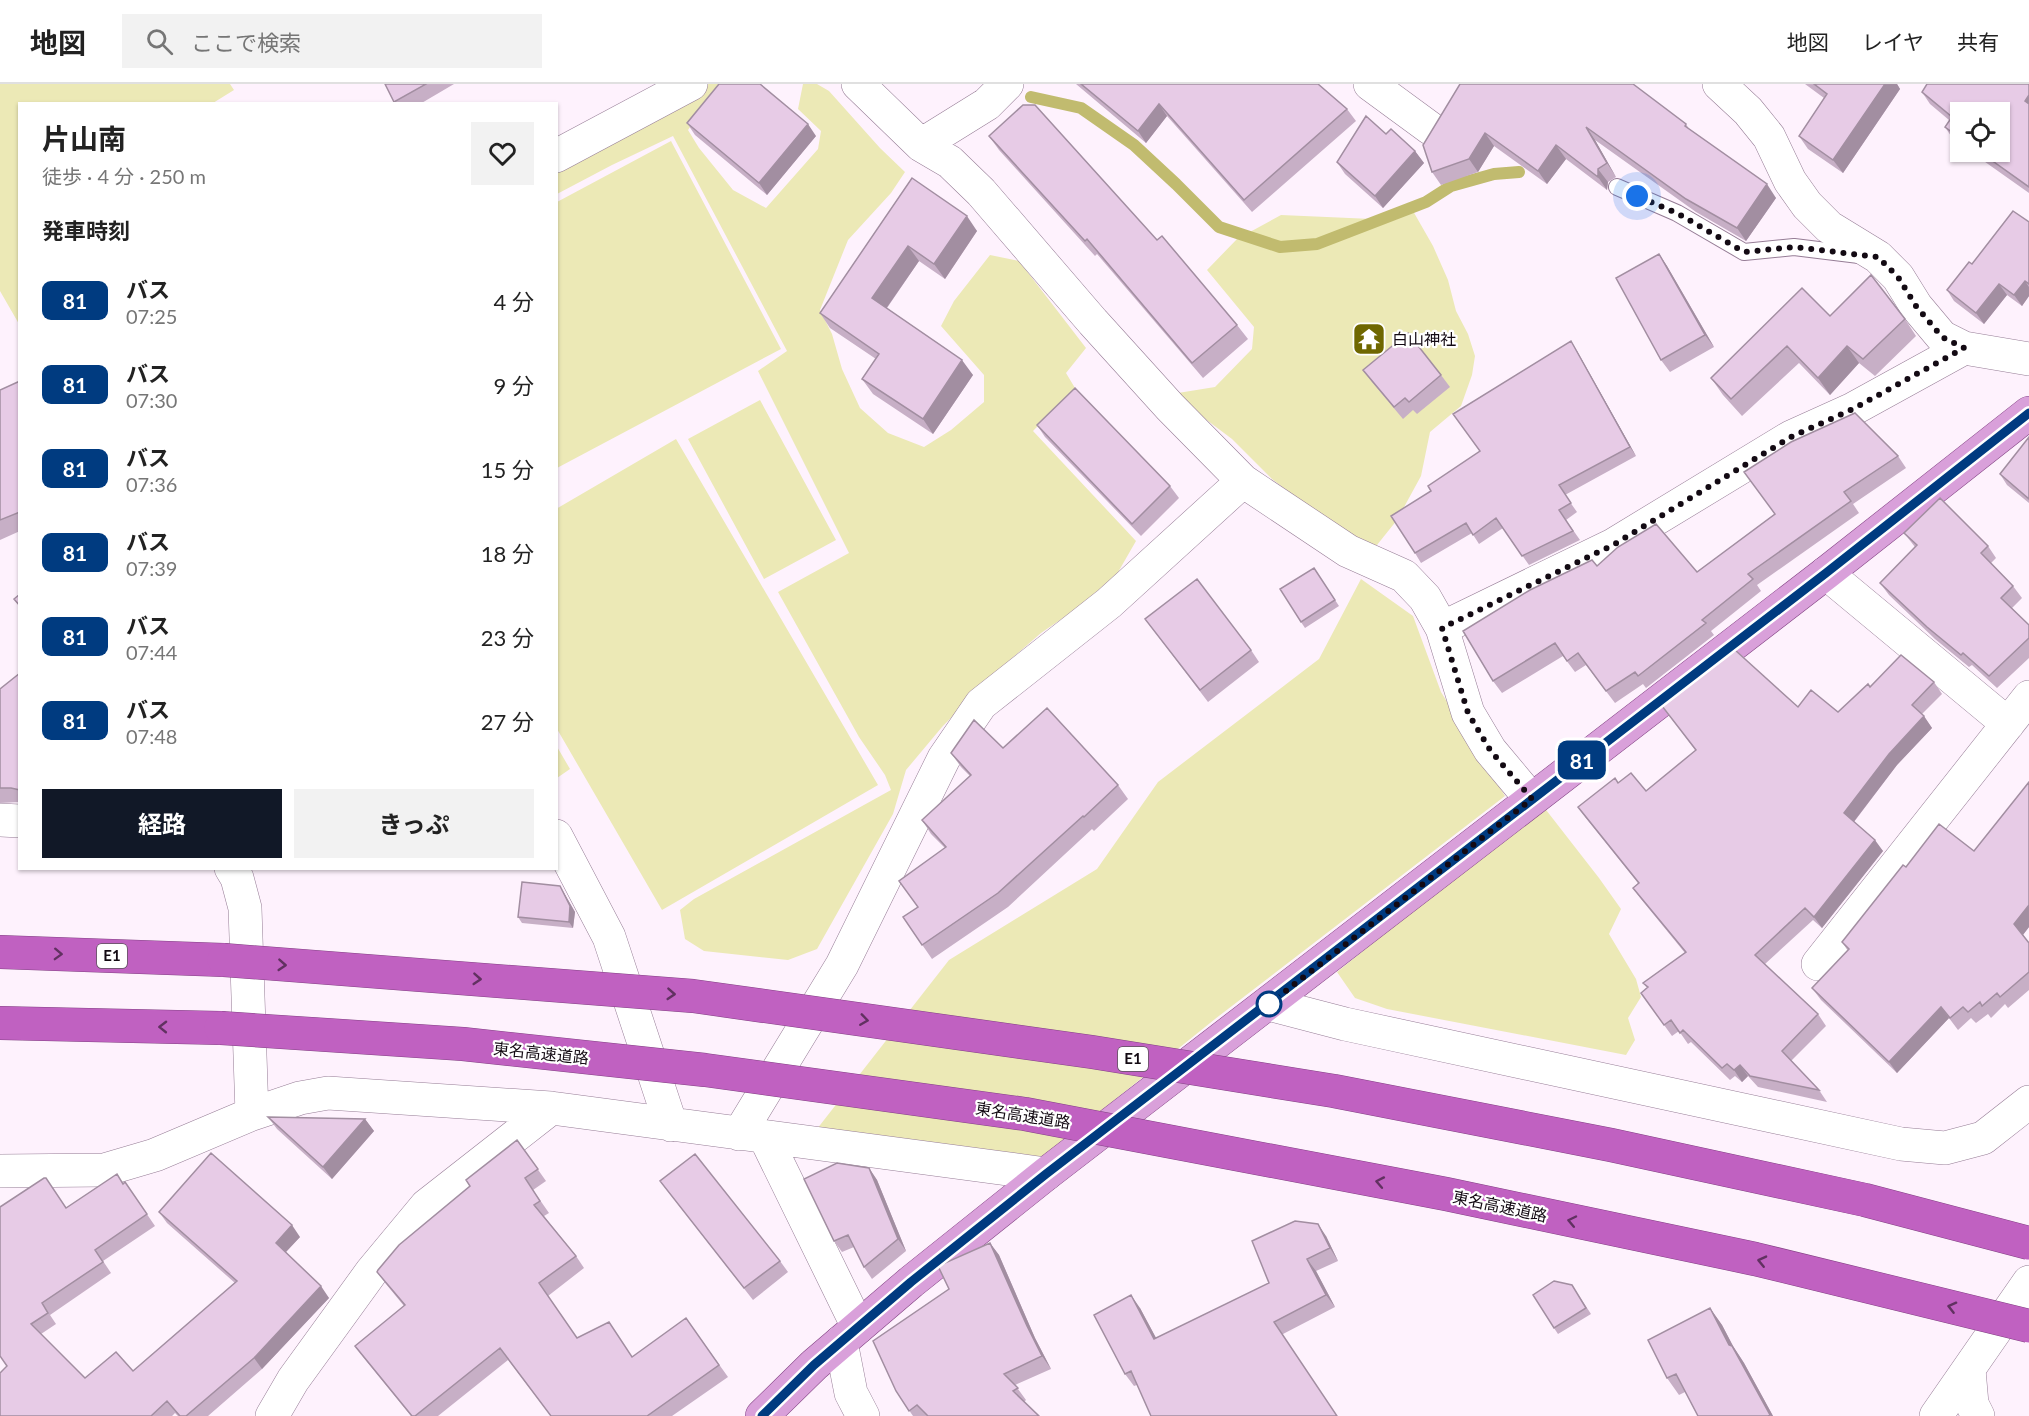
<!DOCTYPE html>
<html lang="ja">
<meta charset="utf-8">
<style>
:root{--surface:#fff;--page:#f2f2f2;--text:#222;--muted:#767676;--line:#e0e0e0;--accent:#111827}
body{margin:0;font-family:Lato,"Noto Sans JP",sans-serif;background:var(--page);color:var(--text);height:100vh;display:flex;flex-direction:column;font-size:22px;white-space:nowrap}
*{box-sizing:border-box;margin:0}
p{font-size:20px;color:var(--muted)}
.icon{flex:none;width:33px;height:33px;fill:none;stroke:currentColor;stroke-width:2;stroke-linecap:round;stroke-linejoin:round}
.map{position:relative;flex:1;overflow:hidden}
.side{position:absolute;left:18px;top:18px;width:540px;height:768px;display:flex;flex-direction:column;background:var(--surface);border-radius:0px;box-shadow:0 2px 4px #0004}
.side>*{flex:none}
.badge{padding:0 12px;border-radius:9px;font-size:21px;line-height:39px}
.tools{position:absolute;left:1950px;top:18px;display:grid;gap:12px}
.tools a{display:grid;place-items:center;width:60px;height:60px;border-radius:0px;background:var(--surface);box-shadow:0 2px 4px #0004;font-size:30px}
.you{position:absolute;width:30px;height:30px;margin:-15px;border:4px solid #fff;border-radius:50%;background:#1a73e8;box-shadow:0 0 0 9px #1a73e833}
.map>.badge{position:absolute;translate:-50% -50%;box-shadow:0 0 0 3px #fff}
h2{padding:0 24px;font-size:22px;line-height:54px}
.round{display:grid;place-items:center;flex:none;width:63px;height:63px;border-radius:0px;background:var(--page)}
.head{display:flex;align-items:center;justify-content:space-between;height:102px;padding:0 24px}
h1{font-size:28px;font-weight:700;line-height:45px}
.primary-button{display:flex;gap:12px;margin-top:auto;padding:12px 24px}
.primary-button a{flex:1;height:69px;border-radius:0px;background:var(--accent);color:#fff;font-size:24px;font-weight:700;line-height:69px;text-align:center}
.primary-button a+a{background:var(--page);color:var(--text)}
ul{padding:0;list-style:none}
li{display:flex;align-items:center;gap:18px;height:84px;padding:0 24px}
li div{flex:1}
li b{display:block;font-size:22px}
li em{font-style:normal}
li .badge{min-width:66px;font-weight:700;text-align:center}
header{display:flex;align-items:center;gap:36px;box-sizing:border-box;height:84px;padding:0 30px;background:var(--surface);border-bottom:2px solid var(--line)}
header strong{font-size:28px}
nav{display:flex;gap:33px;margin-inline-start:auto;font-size:21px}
.search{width:420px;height:54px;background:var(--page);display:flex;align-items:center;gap:15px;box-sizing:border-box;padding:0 21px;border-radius:0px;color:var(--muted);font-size:22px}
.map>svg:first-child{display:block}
.green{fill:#ece9b6}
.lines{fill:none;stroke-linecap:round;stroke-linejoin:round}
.stream{stroke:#c1bb6f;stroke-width:12}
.lane-casing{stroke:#967d96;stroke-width:18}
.street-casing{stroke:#967d96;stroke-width:34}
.secondary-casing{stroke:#967d96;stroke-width:34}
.primary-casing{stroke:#834384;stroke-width:34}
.highway-casing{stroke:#834384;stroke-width:34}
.lane{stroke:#fff;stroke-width:16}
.street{stroke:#fff;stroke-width:33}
.secondary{stroke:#fff;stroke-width:33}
.primary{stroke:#d9a0da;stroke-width:33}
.highway{stroke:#c061c1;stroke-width:33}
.highway-bridge-casing{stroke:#834384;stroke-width:34;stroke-linecap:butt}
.highway-bridge{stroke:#c061c1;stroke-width:33}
.wall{fill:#c7afc6}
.shaded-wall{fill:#a28ea1}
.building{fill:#e7cbe6;stroke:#a28ea1;stroke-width:1.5}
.oneway{stroke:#613161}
.line-casing{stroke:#fff;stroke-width:14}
.line{stroke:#003b80;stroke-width:9}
.walk{stroke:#130a13;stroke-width:6;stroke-dasharray:0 10.8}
.stop-dot{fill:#fff;stroke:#003b80;stroke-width:3}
.labels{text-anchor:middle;stroke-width:4.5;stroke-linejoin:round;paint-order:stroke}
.shield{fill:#fff;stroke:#5a545a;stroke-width:1.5}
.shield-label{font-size:15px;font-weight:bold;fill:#130a13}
.poi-label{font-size:16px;fill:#130a13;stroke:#fff;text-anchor:start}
.street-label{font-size:16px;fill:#130a13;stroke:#fff}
</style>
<header>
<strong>地図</strong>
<div class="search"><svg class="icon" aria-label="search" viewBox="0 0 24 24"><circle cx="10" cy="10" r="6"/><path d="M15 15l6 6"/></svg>ここで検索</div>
<nav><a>地図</a><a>レイヤ</a><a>共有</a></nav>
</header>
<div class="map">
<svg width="2029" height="1332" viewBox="0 0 2029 1332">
<rect width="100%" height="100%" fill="#fef2fd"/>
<path class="green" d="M0,0H230L234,6L213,19L20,20L19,240L0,207Z
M666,0H728L705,22L688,46L699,64L733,106L766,124L818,65L821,47L798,25L803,0H817L829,7L880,64L905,88L891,109L848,156L820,226L832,250L842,285L860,324L888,349L924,363L951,346L984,318V291L941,242L954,217L990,171L1019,177L1086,264L1066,289L1075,304L1033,347L1136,457L1117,490L1079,523L1041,549L995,589L942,643L906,686L893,730L817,865L788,876L704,867L685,855L680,826L694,815L891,706L885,691L859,653L778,508L849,469L758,287L787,267L673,52L612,81L557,110V62Z
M671,57L781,265L557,384V118Z
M1413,127L1433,162L1448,196L1456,227L1468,250L1475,272L1472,291L1461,322L1430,348L1421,392L1397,436L1373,466L1316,429L1272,395L1232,355L1196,328L1178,309L1215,303L1252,265L1254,243L1207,186L1237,155L1281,131L1395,136Z
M760,316L836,456L764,495L688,355Z
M676,355L878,701L662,826L557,645L556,425Z
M1361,495L1413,532L1441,608L1505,712L1215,935L1009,1101L799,1068L949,876L1097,785L1158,698L1319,575Z
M556,661L570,685L557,694H556Z
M1543,722L1599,794L1621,825L1609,850L1636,895L1641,913L1628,934L1635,956L1626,971L1387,925L1355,914L1337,888Z"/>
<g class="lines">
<path class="stream" d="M1031,13L1081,24L1134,61L1176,100L1219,143L1280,163L1317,160L1426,118L1451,102L1494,90L1519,88"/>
<defs>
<path id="lane" d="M1617,103L1677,129L1744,168L1794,163L1859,171"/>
<path id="street" d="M858,0L921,61L950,78L981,108L1093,238L1170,323L1243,397L1348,467L1404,492L1425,514L1442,544L1468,629L1490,666L1531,715
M1370,0L1430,44
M1719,0L1748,27L1769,53L1790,97L1807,121L1829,143L1878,173L1898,193L1916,222L1942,253L1964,264L2029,275
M921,61L987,20L1007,0
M556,72L691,0
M1826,489L2008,640
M1442,544L1613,461L1791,353L1853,325L1964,264
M0,736L20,737
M556,752L609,853L671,1041
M231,784L237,794L245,824L252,1030
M1818,880L2029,613
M1268,920L1345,940L1901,1060L1945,1064L1983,1054L2029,1018
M739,1050L842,881L944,674L981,620L1109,519L1243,397
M765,1053L858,1243
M0,1087L104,1086L155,1071L252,1030L300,1014L328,1009L551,1024L1046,1090
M841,1258L851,1309L863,1332
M1969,1286L1972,1320L1978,1332
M272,1332L293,1296L372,1187L426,1122L551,1024"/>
<path id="secondary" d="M1936,1332L2029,1198"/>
<path id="primary" d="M762,1332L814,1281L911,1198L1046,1090L1826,489L2029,329"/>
<path id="highway" d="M0,868L224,876
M0,939L221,944"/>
</defs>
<use href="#lane" class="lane-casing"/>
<use href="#street" class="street-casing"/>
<use href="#secondary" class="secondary-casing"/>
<use href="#primary" class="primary-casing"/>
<use href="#highway" class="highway-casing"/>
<use href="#lane" class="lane"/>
<use href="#street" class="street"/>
<use href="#secondary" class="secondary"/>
<use href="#primary" class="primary"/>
<use href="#highway" class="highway"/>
<defs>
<path id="highway-bridge" d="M224,876L693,912L1092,968L1334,1007L1611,1061L1865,1116L2029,1159
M221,944L463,960L705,986L1025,1030L1446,1110L1755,1175L2029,1242"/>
</defs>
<use href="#highway-bridge" class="highway-bridge-casing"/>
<use href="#highway-bridge" class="highway-bridge"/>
</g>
<path class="wall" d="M385,0H454L420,20H396Z
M1076,0H1318L1347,25L1356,37L1252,128L1167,32L1146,59Z
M1460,0L1686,40L1689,45L1776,114L1746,157L1696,128L1595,56L1616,93L1608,98L1607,106L1566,75L1547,100L1494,62L1478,88L1441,101L1432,88Z
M1805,0H1897L1900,5L1843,89L1808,65L1799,52L1824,14Z
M2029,0V109L1971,68H2000L1960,28V60L1953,55L1945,43L1949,36L1930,20L1922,8Z
M687,39L816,52L767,111L695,51Z
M1386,50L1415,67L1424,79L1383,124L1345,90L1337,78Z
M989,52L1157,156L1237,241L1248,255L1203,294L1097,170L1095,172L999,66Z
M912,94L977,147L945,195L919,177L887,224L973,291L933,350L873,310L862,295L876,275L830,244L820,229Z
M2029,138V212L2022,222L2007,211L1984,240L1954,217L1947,206L1972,180Z
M1659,170L1667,182L1714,263L1670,288L1661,276Z
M1830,232L1905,235L1916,252L1875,292L1859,279L1830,311L1799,279L1742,332L1723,311L1711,294Z
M1577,267L1636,372L1565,411L1577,428L1566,436L1580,456L1529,481L1503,444L1479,460L1472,449L1421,479L1415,469L1431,407L1480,368Z
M1363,286L1441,291L1450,303L1417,330L1413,326L1403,335L1372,298Z
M20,297V447L0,456V306Z
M1037,341L1170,402L1179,414L1141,452L1045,353Z
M2029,353V419L2007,401L2000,390Z
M1898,372L1906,384L1853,420L1859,429L1757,501L1761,507L1711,547L1714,551L1646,604L1643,600L1615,619L1586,581L1575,588L1563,572L1502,609L1493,597L1597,482L1697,488L1775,430Z
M1904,449L1988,462L1996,474L1991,479L2013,502L2022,514L2012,524L2029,541V574L1997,604L1972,581L1969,583L1935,555L1889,511L1880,499L1915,463Z
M1314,484L1339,522L1305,544L1301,538Z
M1145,535L1251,566L1259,578L1208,618Z
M20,589V718L0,719V605Z
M1934,598L1942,610L1922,630L1932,644L1897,681L1854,738L1883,767L1822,844L1813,836L1765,880L1818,930L1826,942L1791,977L1819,1006L1827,1018L1758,1003L1748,992L1742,998L1735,992L1730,996L1691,958L1688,960L1679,947L1672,952L1641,909L1647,904L1643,899L1685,869L1641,815L1633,804L1638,799L1586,734L1578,723L1618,699L1646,707L1696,667L1662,622L1798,623L1838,628L1870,603Z
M1003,664L1118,701L1128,715L1094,747L1092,745L1008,823L932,875L903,833L918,823L899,797L945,764L931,750L922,736L970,692L961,683L951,669Z
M2029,698V843L2023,851L2029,859V906L2008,924L2005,920L1991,934L1988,930L1976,939L1971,934L1958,946L1949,934L1897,989L1821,916L1812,904L1848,867L1842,858L1906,783L1974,767Z
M560,802L575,828L573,844L522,839L518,833Z
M268,1033L365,1035L374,1047L332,1095L277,1045Z
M517,1056L546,1097L533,1106L549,1129L544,1132L576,1172L584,1184L548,1212L577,1254L633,1273L686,1234L728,1293L672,1332H551L508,1276L438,1332H411L364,1274L355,1262L404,1222L386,1200L377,1188L470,1102Z
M869,1084L877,1096L906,1167L872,1195L864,1183L854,1163L842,1168L834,1157Z
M117,1090L123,1100L125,1098L155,1142L103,1177L111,1189L50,1231L56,1240L41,1250L85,1294L133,1287L235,1199L167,1139L159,1128L300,1153L286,1168L329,1214L262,1285L208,1332H178L175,1329L172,1332H0L7,1282L67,1124Z
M660,1097L780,1177L788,1188L753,1216Z
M1326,1152L1338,1177L1316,1187L1335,1223L1283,1250L1134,1302L1125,1290L1140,1224L1156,1254L1269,1199Z
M990,1159L999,1171L1035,1254L1051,1285L1015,1301L1026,1316L1024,1318L1039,1332H913L896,1307L949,1205Z
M1572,1201L1591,1230L1558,1250L1554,1244Z
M1710,1224L1722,1241L1733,1262L1744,1279L1773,1332H1698L1685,1308L1679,1311L1667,1294Z"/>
<path class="shaded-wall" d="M1885,0H1897L1900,5L1843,89L1833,76Z
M2029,11V23L2025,17Z
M1159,20L1167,32L1146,59L1138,47Z
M808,40L816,52L767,111L759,99Z
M1586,43L1595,56L1616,93L1607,79Z
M1485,49L1494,62L1478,88L1469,75Z
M1556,61L1566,75L1547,100L1538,87Z
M1415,67L1424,79L1383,124L1375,112Z
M1598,85L1608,98L1607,106L1598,93Z
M1767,100L1776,114L1746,157L1737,144Z
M967,132L977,147L945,195L934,180Z
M908,162L919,177L883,229L872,214Z
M1659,170L1667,182L1714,263L1705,251Z
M2025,197L2029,203V212L2022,222L2014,211Z
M1999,200L2007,211L1984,240L1976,229Z
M1571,257L1577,267L1636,372L1630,363Z
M1847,262L1859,279L1830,311L1818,294Z
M962,276L973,291L933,350L923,335Z
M1924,632L1932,644L1897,681L1852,740L1844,729L1889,670Z
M1875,756L1883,767L1822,844L1814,833Z
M560,802L575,828L573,844L569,838Z
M2029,821V843L2022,852L2014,840Z
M1941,923L1949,934L1897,989L1889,978Z
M1740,981L1748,992L1742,998L1734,986Z
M365,1035L374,1047L332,1095L323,1083Z
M869,1084L877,1096L906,1167L898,1155Z
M1318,1140L1326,1152L1338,1177L1330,1164Z
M292,1141L300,1153L284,1170L276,1159Z
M990,1159L999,1171L1035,1254L1051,1285L1042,1272L1027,1242Z
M1307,1175L1316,1187L1335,1223L1326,1211Z
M321,1202L329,1214L262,1285L254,1274Z
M1131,1211L1140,1224L1163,1267L1154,1255Z
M1710,1224L1722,1241L1733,1262L1744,1279L1773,1332H1771L1770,1331L1729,1261Z"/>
<path class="building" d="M385,0H426L394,18Z
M719,0H760L808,40L759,99L687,39Z
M1081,0H1318L1347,25L1244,116L1159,20L1138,47Z
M1460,0H1633L1686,40L1685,42L1767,100L1737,144L1686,115L1586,43L1607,79L1598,85V93L1556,61L1538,87L1485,49L1469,75L1432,88L1423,61Z
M1814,0H1885L1833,76L1799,52L1827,10Z
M1927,0H2029V11L2025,17L2029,20V103L1980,68H2000V28H1960V54L1945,43L1952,33L1922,8Z
M1023,21H1035L1157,156L1162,152L1237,241L1192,279L1087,155L1085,157L989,52Z
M1366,32L1386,50L1391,45L1415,67L1375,112L1337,78Z
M912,94L967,132L934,180L908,162L872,214L962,276L923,335L862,295L879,270L820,229Z
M2013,127L2029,138V200L2025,197L2014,211L1999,200L1976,229L1947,206L1969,178L1972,180Z
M1659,170L1705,251L1661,276L1616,194Z
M1871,191L1905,235L1863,275L1847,262L1818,294L1787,262L1731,315L1711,294L1802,204L1830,232Z
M1408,249L1441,291L1409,318L1405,314L1394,323L1363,286Z
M1571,257L1630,363L1559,401L1571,419L1559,426L1573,447L1522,472L1496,434L1473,451L1466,439L1415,469L1391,432L1431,407L1428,402L1480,367L1453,330Z
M20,297V428L0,436V306Z
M1075,304L1170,402L1132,440L1037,341Z
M1855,329L1898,372L1844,408L1851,417L1748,490L1753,495L1702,536L1706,539L1638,592L1635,588L1606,607L1578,569L1567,577L1555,559L1493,597L1463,547L1530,506L1592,476L1597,482L1618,463L1656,440L1697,488L1775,430L1744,388L1791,358Z
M2029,353V415L2000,390Z
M1940,414L1988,462L1981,469L2013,502L2001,514L2029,541V554L1989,592L1963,569L1961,571L1927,543L1880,499L1917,461L1904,449Z
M1314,484L1335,516L1301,538L1280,505Z
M1197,495L1251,566L1200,606L1145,535Z
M20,510V522L14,515Z
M1735,566L1798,623L1811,606L1838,628L1868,600L1870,603L1901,571L1934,598L1912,621L1924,632L1889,670L1844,729L1875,756L1814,833L1805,824L1755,871L1818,930L1782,967L1819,1006L1750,992L1740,981L1734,986L1727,980L1722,984L1683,946L1680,949L1671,936L1664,941L1641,909L1648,903L1643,899L1686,868L1633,804L1639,799L1578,723L1615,694L1618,699L1631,689L1646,707L1696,666L1662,622Z
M20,589V706L11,704H0V605Z
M1047,624L1118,701L1084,733L1083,732L998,809L922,861L903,833L918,823L899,797L946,763L922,736L971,691L951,669L974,636L1003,664Z
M2029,698V821L2014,840L2029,859V888L2000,913L1997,909L1982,922L1980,918L1968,928L1963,923L1950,934L1941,923L1889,978L1812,904L1849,865L1842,858L1903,781L1906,783L1939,740L1974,767Z
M522,798L560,802L570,822L569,838L518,833Z
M268,1033L365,1035L323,1083Z
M517,1056L538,1085L525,1094L540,1117L534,1121L576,1172L539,1199L577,1254L609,1238L632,1273L686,1234L719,1281L647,1332H551L500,1264L415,1332H412L355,1262L405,1221L377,1188L378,1186L399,1161L470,1102L466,1096Z
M211,1069L292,1141L276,1159L321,1202L254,1274L186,1332H180L167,1317L151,1332H0V1289L7,1282L0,1272V1123L44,1094H46L66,1124L117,1090L123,1100L125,1098L147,1130L95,1166L103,1178L42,1219L48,1229L31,1240L85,1294L116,1268L133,1287L237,1197L159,1128Z
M695,1070L780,1177L744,1204L660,1097Z
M837,1079L869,1084L898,1155L864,1183L848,1151L834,1157L804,1095Z
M1295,1137L1318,1140L1330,1164L1307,1175L1326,1211L1274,1238L1337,1332H1151L1131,1287L1125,1290L1094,1231L1131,1211L1154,1255L1269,1199L1252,1157Z
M990,1159L1027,1242L1042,1272L1004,1290L1018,1304L1013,1307L1039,1332H928L917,1321L909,1327L896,1307L873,1257L949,1205L938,1182Z
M1554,1197L1572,1201L1586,1224L1554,1244L1533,1211Z
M1710,1224L1729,1261L1732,1262L1770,1331L1768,1332H1698L1676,1290L1667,1294L1648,1256Z"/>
<defs><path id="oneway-chevron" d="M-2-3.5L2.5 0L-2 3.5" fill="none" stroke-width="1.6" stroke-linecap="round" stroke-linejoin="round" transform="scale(1.5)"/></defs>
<g class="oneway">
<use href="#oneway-chevron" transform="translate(58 870) rotate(2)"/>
<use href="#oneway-chevron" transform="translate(282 881) rotate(4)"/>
<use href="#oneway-chevron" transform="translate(477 895) rotate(4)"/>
<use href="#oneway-chevron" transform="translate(671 910) rotate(4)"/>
<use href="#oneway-chevron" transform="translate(864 936) rotate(8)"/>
<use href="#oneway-chevron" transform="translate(163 943) rotate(-179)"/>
<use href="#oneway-chevron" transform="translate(1380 1098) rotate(-169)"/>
<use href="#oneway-chevron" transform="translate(1572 1137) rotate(-168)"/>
<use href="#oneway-chevron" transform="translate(1762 1177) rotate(-167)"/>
<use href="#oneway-chevron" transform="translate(1952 1223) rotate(-166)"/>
</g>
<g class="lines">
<defs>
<path id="line" d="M762,1332L814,1281L911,1198L1046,1090L1826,489L2029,329"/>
</defs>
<use href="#line" class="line-casing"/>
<use href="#line" class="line"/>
<path class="walk" d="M1269,920L1532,715L1490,666L1468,629L1442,544L1613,461L1791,353L1853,325L1964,264L1942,253L1916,222L1898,193L1878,173L1794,163L1744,168L1677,129L1637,112"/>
</g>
<defs>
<symbol id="temple-square" viewBox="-11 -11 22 22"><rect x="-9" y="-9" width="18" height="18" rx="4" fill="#6f6700" stroke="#fff"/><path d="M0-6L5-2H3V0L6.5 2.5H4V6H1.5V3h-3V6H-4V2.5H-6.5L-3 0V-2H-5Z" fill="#fff"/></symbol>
</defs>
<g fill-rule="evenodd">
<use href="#temple-square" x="1350" y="236" width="38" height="38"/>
</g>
<circle class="stop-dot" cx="1269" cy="920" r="12"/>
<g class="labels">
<g class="shield">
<rect x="97" y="860" width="30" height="24" rx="4.5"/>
<rect x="1118" y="963" width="30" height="24" rx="4.5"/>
</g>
<g class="shield-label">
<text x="112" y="877">E1</text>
<text x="1133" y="980">E1</text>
</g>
<g class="poi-label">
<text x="1392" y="261">白山神社</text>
</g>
<g class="street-label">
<text transform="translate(541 969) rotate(6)" y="6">東名高速道路</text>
<text transform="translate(1023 1031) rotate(9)" y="6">東名高速道路</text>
<text transform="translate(1500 1122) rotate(12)" y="6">東名高速道路</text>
</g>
</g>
</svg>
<div class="tools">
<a><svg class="icon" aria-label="locate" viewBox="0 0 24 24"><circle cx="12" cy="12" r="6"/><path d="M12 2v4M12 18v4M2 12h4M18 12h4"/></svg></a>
</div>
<div class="you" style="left:1637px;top:112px"></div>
<b class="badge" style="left:1582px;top:676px;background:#003b80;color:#fff">81</b>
<section class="side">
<div class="head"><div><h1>片山南</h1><p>徒歩 · 4 分 · 250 m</p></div><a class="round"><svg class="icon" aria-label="heart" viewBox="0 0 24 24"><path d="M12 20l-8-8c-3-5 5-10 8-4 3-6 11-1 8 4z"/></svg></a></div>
<h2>発車時刻</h2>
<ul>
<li><span class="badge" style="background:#003b80;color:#fff">81</span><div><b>バス</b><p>07:25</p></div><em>4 分</em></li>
<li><span class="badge" style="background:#003b80;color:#fff">81</span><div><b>バス</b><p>07:30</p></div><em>9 分</em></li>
<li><span class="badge" style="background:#003b80;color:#fff">81</span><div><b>バス</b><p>07:36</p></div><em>15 分</em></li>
<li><span class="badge" style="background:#003b80;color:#fff">81</span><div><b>バス</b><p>07:39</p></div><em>18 分</em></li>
<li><span class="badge" style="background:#003b80;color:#fff">81</span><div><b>バス</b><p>07:44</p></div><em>23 分</em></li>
<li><span class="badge" style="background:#003b80;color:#fff">81</span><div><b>バス</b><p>07:48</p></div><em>27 分</em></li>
</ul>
<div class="primary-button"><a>経路</a><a>きっぷ</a></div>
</section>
</div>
